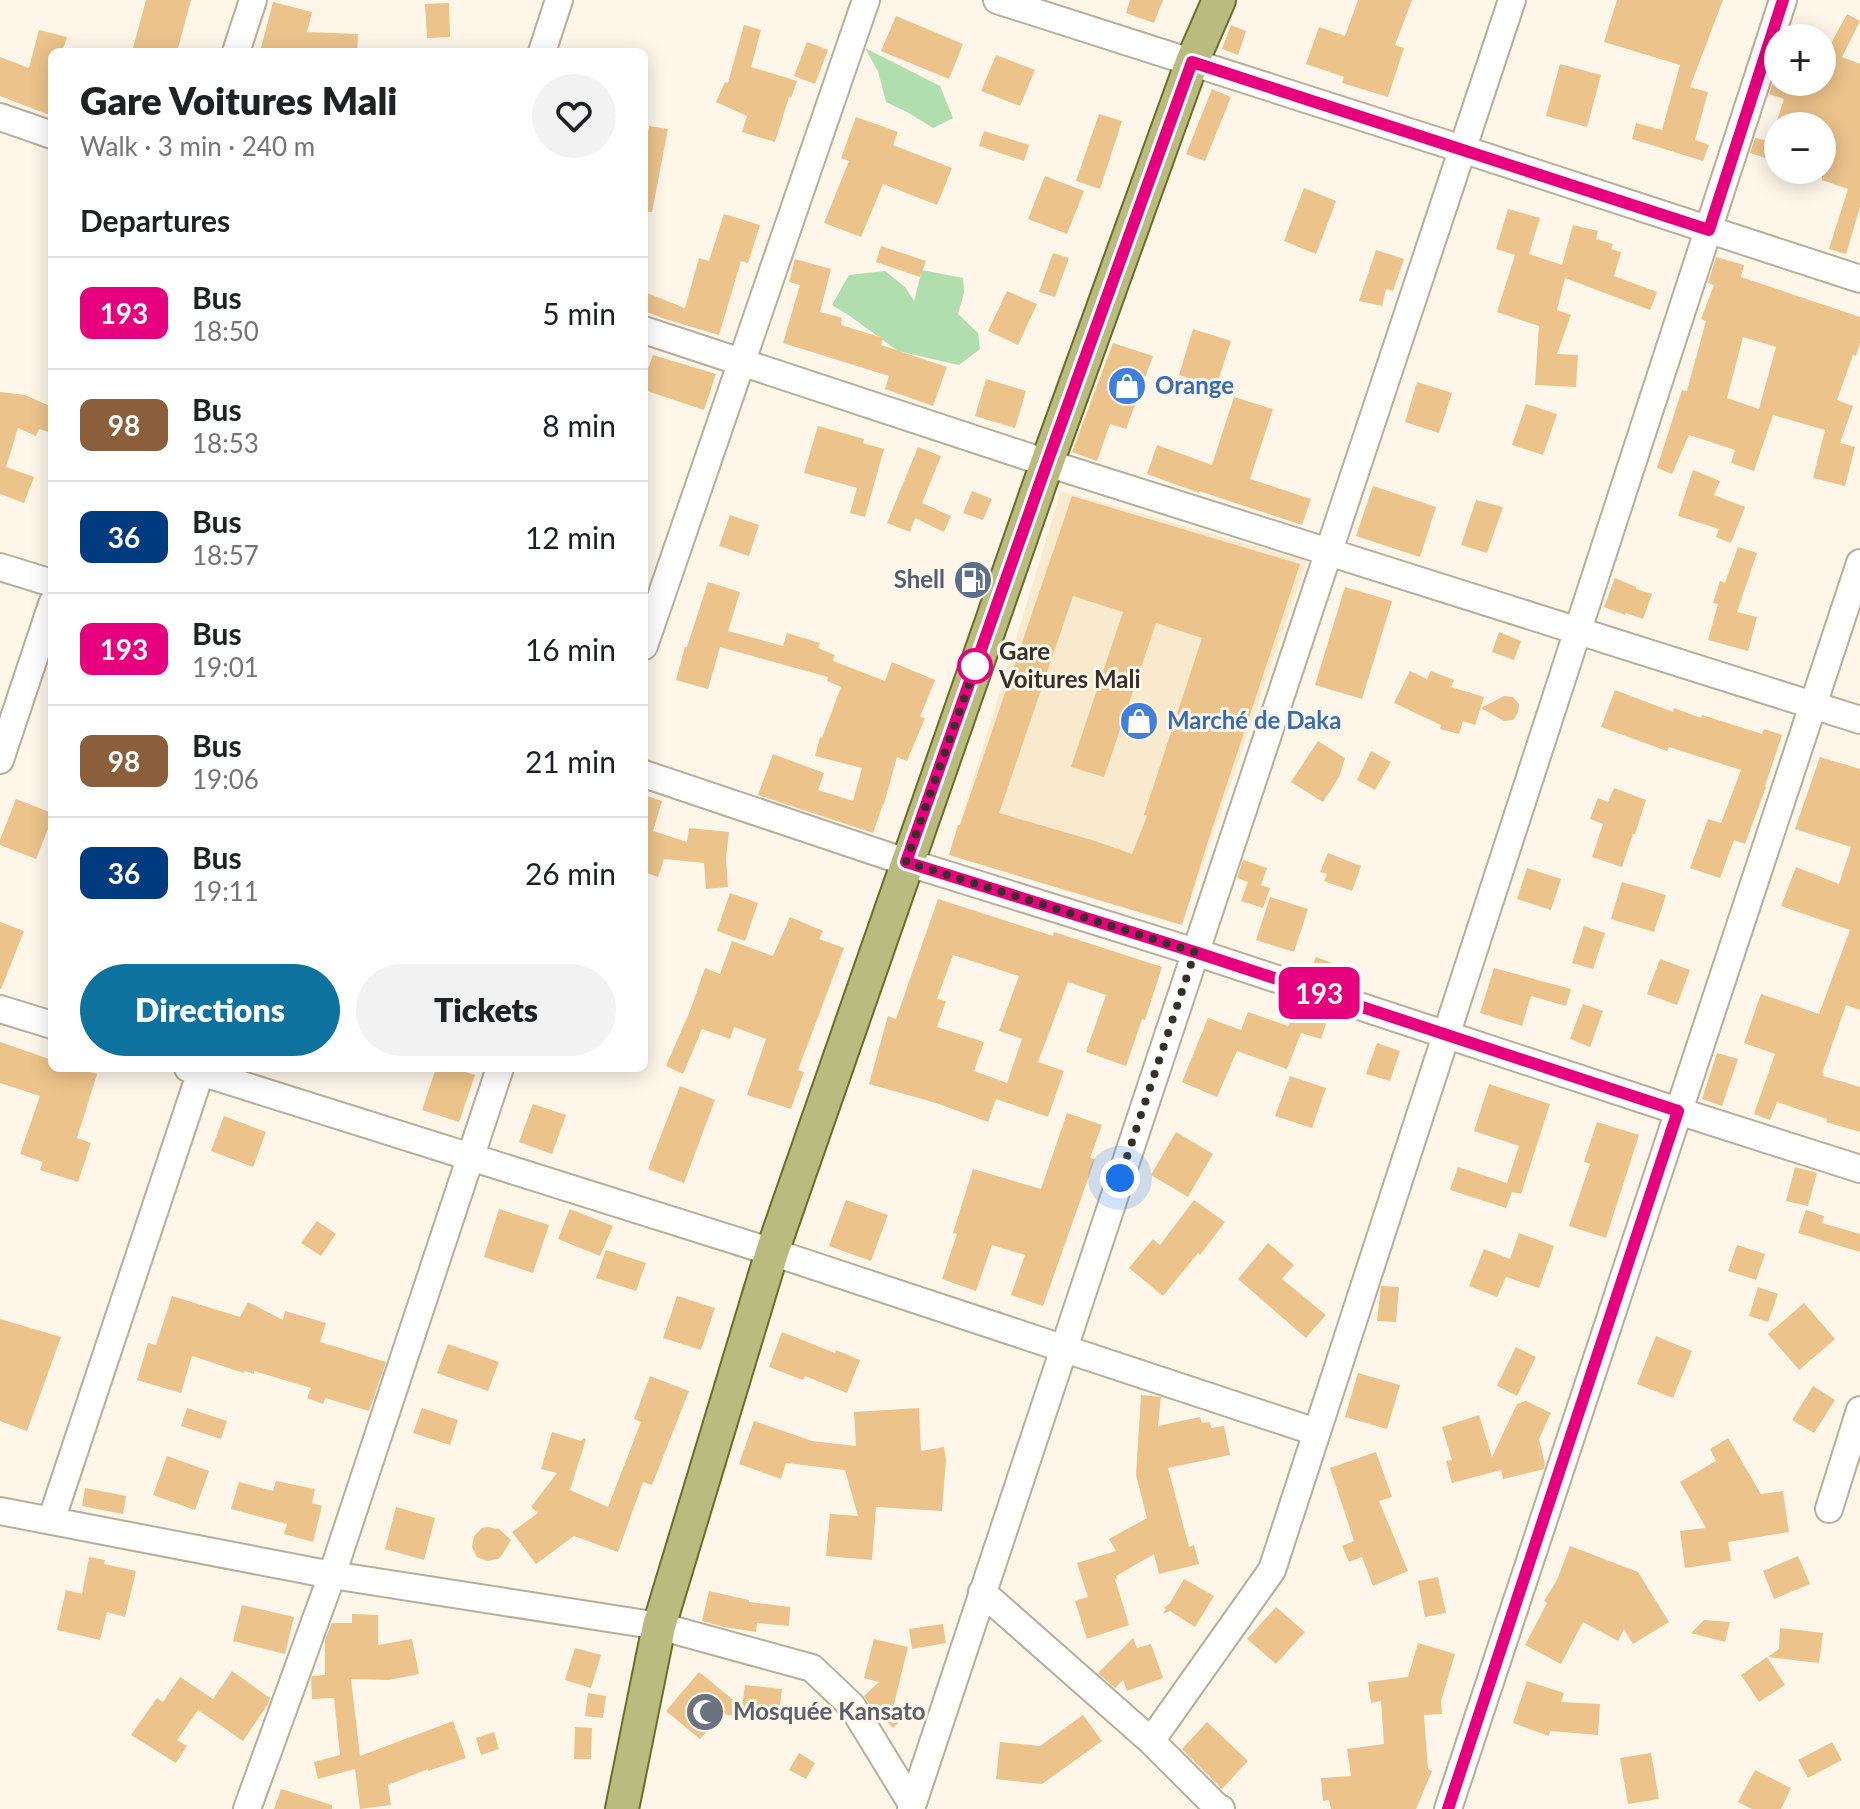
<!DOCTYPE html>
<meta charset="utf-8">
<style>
:root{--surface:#fff;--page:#f2f2f2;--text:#202124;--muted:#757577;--line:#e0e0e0;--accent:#0e729f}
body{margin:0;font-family:Lato,sans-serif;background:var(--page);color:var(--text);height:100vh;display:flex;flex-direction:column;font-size:30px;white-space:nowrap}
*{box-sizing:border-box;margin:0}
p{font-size:26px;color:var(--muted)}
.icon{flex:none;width:44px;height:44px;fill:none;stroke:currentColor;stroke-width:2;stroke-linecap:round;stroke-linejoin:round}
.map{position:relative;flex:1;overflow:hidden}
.side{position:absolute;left:48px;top:48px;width:600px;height:1024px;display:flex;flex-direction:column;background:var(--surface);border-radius:12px;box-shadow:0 4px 20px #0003}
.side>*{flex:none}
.badge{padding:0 16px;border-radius:12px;font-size:28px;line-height:52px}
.tools{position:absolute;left:1764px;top:24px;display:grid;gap:16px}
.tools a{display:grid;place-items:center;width:72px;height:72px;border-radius:50%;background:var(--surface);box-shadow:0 4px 20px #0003;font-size:40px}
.you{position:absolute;width:40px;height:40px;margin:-20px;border:6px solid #fff;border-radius:50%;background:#1a73e8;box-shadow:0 0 0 12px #1a73e833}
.map>.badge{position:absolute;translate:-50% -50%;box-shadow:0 0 0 4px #fff}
h2{padding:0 32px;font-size:30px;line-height:72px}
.round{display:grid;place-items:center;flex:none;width:84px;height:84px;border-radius:42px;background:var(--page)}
.headline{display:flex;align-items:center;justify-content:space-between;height:136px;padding:0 32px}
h1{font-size:38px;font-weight:800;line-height:60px}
.button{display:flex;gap:16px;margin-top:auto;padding:16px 32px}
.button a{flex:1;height:92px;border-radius:48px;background:var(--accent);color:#fff;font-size:32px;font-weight:800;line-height:92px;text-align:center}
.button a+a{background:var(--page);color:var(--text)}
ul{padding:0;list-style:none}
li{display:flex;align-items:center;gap:24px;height:112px;padding:0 32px;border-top:2px solid var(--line)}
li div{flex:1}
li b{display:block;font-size:30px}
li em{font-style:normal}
li .badge{min-width:88px;font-weight:700;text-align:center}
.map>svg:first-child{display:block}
.built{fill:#f9e9cd}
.green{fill:#b1deaf}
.building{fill:#ecc38b;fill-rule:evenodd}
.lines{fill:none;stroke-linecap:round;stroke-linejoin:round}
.minor-casing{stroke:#b9ae99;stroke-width:30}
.major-casing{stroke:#6c6e28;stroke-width:36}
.minor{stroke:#fff;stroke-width:26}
.major{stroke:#b9bc7e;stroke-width:32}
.line-casing{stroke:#fff;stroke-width:18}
.line{stroke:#e6007e;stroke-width:12}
.walk{stroke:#353028;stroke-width:8;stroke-dasharray:0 14.4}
.stop-dot{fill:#fff;stroke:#e6007e;stroke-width:4}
.labels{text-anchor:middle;stroke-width:6;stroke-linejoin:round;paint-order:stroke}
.shop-label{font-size:24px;font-weight:bold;fill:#366cbe;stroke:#fdf6e9;text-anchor:start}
.service-label{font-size:24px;font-weight:bold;fill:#4e5e75;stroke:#fdf6e9;text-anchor:end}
.stop-label{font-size:24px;font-weight:bold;fill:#353028;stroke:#fdf6e9;text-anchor:start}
.worship-label{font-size:24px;font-weight:bold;fill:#5b616d;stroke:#fdf6e9;text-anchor:start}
</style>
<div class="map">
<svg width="1860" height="1809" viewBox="0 0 1860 1809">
<rect width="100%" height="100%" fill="#fdf6e9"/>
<path class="built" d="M1061,491L1307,561L1182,925L950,855Z"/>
<path class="green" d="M865,48L940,86L953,118L933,128L909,113L886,102L878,71Z
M922,270L963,278L964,293L958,314L978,333L980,349L959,365L898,351L850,316L832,305L849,275L885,271L905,287L914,301Z"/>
<path class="building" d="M146,0H191L177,52H132Z
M1130,0H1163L1154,23L1126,13Z
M1358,0H1412L1395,45L1404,48L1388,97L1342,83L1344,77L1306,64L1319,27L1345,36Z
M1617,0H1723L1690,87L1708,92L1695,140L1709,145L1703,161L1632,139L1636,123L1662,130L1680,65L1604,42Z
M273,2L312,12L307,32L358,34L357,52H278L261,48Z
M449,3L450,37L427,38L425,4Z
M1847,14L1860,21L1842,57L1860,64V207L1846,254L1829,249L1848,189L1822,180V126H1775L1784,99L1769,94L1773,82H1822V50L1827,51Z
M896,16L963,44L949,79L881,51Z
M744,25L761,30L751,67L797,81L791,98L789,97L775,142L742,132L747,116L716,102L725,82L728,83Z
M1231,25L1246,31L1238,55L1222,49Z
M39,30L67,37L62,52H52V116L0,96V57L29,68Z
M807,42L828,50L815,84L794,76Z
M996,55L1035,70L1020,106L981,91Z
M1560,64L1601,75L1587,127L1546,116Z
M1212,89L1231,97L1205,161L1186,154Z
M1099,114L1122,121L1100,189L1076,181Z
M856,117L898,132L893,145L952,168L937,205L883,184L861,237L824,223L849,161L841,158Z
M649,126L668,129L652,212H644V154Z
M984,131L1029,145L1024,161L979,146Z
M1755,138L1778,143V162L1750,153Z
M1045,176L1084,191L1067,234L1028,219Z
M1304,188L1336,201L1316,254L1284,241Z
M1508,209L1540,218L1529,254L1562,265L1573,225L1598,231L1596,239L1613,244L1611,249L1621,252L1614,276L1657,292L1650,310L1565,278L1557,310L1571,315L1557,354L1578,355L1576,387L1535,385L1539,326L1497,312L1515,255L1496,249Z
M724,214L760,225L748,263L741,261L719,335L665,319L644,311V292L685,308L699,258L709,261Z
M881,246L926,261L920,277L876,262Z
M1376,250L1404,259L1393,291L1386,289L1382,306L1359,301Z
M1053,253L1069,258L1055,297L1039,292Z
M1716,257L1744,265L1741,277L1860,317V343L1856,356L1853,355L1837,400L1853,406L1840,443L1855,447L1845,486L1813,478L1825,430L1773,415L1754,471L1731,463L1735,450L1689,435L1672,474L1657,468L1682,390L1687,391L1706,321L1701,319L1714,285L1708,283ZM1743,337L1776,347L1759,409L1727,398Z
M795,259L831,269L820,312L842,318L841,325L883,338L881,345L947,367L933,406L885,389L889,376L783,343L800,285L789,282Z
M1007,291L1037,304L1018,345L988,331Z
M1193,329L1231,341L1216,387L1179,375Z
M1113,343L1153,356L1126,429L1110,424L1097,461L1072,452Z
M653,355L716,374L704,410L644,390V380Z
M986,379L1026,391L1015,428L975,416Z
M1417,382L1452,393L1439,433L1405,422Z
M0,392L25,395L52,407V433L39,429L36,436L18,428L6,467L34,477L24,503L0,494Z
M1234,397L1273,409L1250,479L1311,499L1302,525L1199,491V493L1147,474L1157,445L1212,465Z
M1526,404L1557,414L1543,455L1512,445Z
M818,426L864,439L863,443L884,449L865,517L850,513L857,488L804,473Z
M918,447L941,456L922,503L951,516L944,532L915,518L910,532L887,523Z
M1693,470L1720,481L1714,495L1745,507L1731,543L1716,537L1719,529L1678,516Z
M1373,486L1436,507L1420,557L1356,536Z
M972,491L992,499L983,520L963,513Z
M1072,496L1300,564L1208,841L1182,925L949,855L958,825H960ZM1073,596L1123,612L1071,767L1104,777L1156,623L1202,638L1144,815L1147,816L1132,854L1095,841L999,813Z
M1476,500L1503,507L1487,553L1461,545Z
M730,515L759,525L749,556L719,546Z
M1738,547L1757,553L1737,612L1757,617L1748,651L1708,640L1718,604L1713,603L1720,581L1725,583Z
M1615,578L1636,587V589L1652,594L1643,619L1626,613L1625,615L1604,607Z
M708,582L740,592L728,631L783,646L787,633L820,643L818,648L835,655L833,661L885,681L892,662L935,680L920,717L925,718L907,761L897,757L884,804H883L873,833L758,795L773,754L824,773L818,790L853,801L862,768L815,756L820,737L822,738L841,687L827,681L828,677L720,647L708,689L676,680L685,647H687Z
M1345,587L1392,601L1362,699L1315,685Z
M1499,632L1521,641L1514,660L1492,652Z
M1410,671L1427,679L1431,671L1454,680L1451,687L1484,697L1475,725L1463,721L1459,734L1440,729L1441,725L1394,703Z
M1615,690L1673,712L1674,708L1701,718L1702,715L1762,734L1764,729L1782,735L1765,786L1766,787L1745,844L1734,840L1720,878L1690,868L1708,819L1721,823L1741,770L1669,747L1667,751L1601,727Z
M1504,696L1513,697L1519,704L1518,713L1513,720L1504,721L1481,708Z
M1318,741L1345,758L1339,777L1323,802L1291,782Z
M1371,751L1391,762L1375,790L1357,780Z
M1820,757L1860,769V1010L1846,1005L1822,1073L1824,1074L1823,1076L1860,1087V1132L1826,1122L1827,1119L1777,1102L1770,1120L1754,1114L1775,1054L1744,1043L1761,994L1819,1014L1850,930L1781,906L1796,867L1839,884L1851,847L1795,829Z
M1614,788L1646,800L1635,834H1633L1622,867L1592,857L1603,824L1590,819L1598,798L1608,802Z
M644,795L662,801L653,831L687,842L689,828L729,832L726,858L728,887L706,889L704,863L664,859L658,877L644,872Z
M16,799L52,813V819L36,859L0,845V840Z
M1328,853L1361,866L1352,891L1324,881L1327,874L1320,872Z
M1243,860L1267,868L1261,885L1270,888L1263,908L1241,901L1248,882L1237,878Z
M1527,868L1561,879L1551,910L1517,899Z
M1622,882L1666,895L1654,932L1611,919Z
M730,893L758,903L745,941L717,931Z
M1270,897L1308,909L1294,952L1256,940Z
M938,899L1053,936L1054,932L1162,967L1145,1020L1142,1019L1126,1066L1086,1052L1106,995L1068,982L1038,1062L1064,1071L1048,1117L996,1099L988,1122L936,1103L869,1084L888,1016L896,1019ZM953,955L1019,976L999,1031L1022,1039L1007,1083L974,1071L984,1042L937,1027L946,1001L937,999Z
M790,917L823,931L819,939L844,948L798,1070L804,1072L791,1109L747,1095L766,1039L734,1027L730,1039L702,1029L683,1074L666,1066L690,1011L705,968L720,974L732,941L773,956Z
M0,922L24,931L1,989H0Z
M1584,926L1605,933L1593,969L1572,963Z
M1316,957L1343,967L1337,982L1310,972Z
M1660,959L1690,970L1677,1005L1647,994Z
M1494,968L1571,989L1566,1006L1531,996L1522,1026L1480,1013Z
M1296,1003L1329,1014L1321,1039L1301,1033L1287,1069L1237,1051L1217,1097L1182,1082L1208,1018L1241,1030L1248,1012L1288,1026Z
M1583,1004L1603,1011L1590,1047L1570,1039Z
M0,1042L52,1060V1068H76L97,1074L77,1138L91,1143L78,1182L40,1170L43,1162L20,1154L40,1096L0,1083Z
M1377,1043L1400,1051L1390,1081L1366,1074Z
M1717,1053L1738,1059L1722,1106L1702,1099Z
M436,1068H453L475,1075L459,1122L422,1110Z
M1290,1076L1326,1088L1312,1128L1275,1116Z
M1489,1084L1550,1104L1521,1194L1512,1192L1506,1208L1450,1190L1458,1167L1507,1183L1519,1146L1474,1131Z
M680,1086L715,1100L684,1183L648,1169Z
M533,1104L566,1115L552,1154L519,1142Z
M1067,1113L1102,1125L1090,1158L1095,1159L1043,1306L1011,1295L1025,1255L992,1245L976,1291L942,1279L957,1234L953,1233L973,1169L1041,1189Z
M224,1116L266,1132L253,1167L211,1151Z
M1597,1122L1639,1135L1606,1238L1569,1226L1590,1164L1584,1162Z
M1176,1132L1213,1154L1188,1197L1151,1175Z
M1795,1167L1817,1173L1808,1206L1786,1201Z
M846,1200L888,1215L871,1261L829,1246Z
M1194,1200L1225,1222L1200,1255L1198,1253L1163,1296L1129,1268L1153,1239L1160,1245Z
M499,1209L549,1225L533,1273L484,1257Z
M570,1209L613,1226L600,1256L558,1239Z
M1806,1210L1824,1216L1822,1223L1860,1234V1252L1798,1233Z
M317,1221L336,1234L321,1256L301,1243Z
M1519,1233L1554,1246L1539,1288L1506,1277L1497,1297L1469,1286L1484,1249L1510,1259Z
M1268,1243L1294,1265L1282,1279L1326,1315L1306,1338L1238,1279Z
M1737,1245L1765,1254L1756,1280L1728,1271Z
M606,1250L646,1263L636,1291L596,1278Z
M1381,1286L1399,1287L1396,1322L1377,1321Z
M1758,1287L1778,1294L1768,1322L1749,1316Z
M172,1296L240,1317L248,1302L283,1320L285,1311L326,1323L320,1342L386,1362L369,1411L325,1398L323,1404L307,1398L311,1388L254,1371V1374L245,1371L244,1373L192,1356L181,1393L137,1380L148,1343L156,1345Z
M677,1296L715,1308L701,1350L663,1338Z
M1804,1303L1835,1339L1799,1370L1768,1334Z
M0,1319L61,1337L27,1431L0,1421Z
M782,1332L835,1353L836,1350L860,1360L847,1393L805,1376L803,1380L769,1367Z
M1656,1336L1692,1351L1673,1398L1637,1384Z
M448,1344L499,1362L488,1391L437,1373Z
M1516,1347L1536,1357L1517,1396L1497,1386Z
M1358,1373L1400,1385L1387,1429L1345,1417Z
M650,1376L689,1391L652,1485L643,1482L618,1552L574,1536L536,1564L512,1532L538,1513L531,1507L557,1473L541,1469L552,1432L581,1441L584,1438L586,1439L570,1490L608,1507L641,1422L634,1419Z
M1813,1386L1835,1400L1814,1433L1792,1420Z
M1141,1395L1161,1397L1158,1426L1200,1417L1202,1423L1210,1422L1211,1428L1224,1426L1230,1455L1168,1468L1189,1547L1194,1545L1199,1564L1159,1574L1154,1554L1116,1576L1117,1579H1115L1129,1625L1087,1639L1075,1601L1088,1597L1077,1563L1116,1551L1109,1539L1147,1518L1136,1475Z
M1526,1401L1551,1413L1539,1439L1545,1464L1544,1469L1503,1479L1501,1470L1452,1483L1446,1461L1452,1460L1442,1427L1479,1415L1492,1457L1517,1404Z
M187,1408L227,1421L221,1439L181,1426Z
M422,1408L458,1420L450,1445L413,1433Z
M919,1408L921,1451L944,1447L946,1460L942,1511L876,1507L872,1560L826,1556L830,1514L858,1516L845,1470L786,1463L781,1479L739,1464L754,1421L812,1441L856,1446L854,1412Z
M1728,1438L1761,1494L1783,1491L1789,1532L1728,1542L1731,1561L1685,1568L1680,1531L1706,1528L1680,1482L1716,1461L1710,1449Z
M1376,1452L1392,1497L1379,1501L1408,1571L1373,1586L1362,1557L1349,1562L1342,1546L1354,1541L1330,1468Z
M167,1456L209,1471L195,1510L153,1495Z
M276,1481L315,1489L312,1503L322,1506L313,1542L284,1534L287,1524L231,1509L239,1482L273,1491Z
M85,1488L126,1496L123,1514L82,1506Z
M396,1507L435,1518L424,1560L385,1549Z
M487,1527L499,1529L511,1540L502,1555L498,1559L487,1561L477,1557L472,1547L474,1536L482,1528Z
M1570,1546L1638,1572L1669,1622L1633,1644L1624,1629L1618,1641L1583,1622L1561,1664L1525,1645L1547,1603L1544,1601L1557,1580Z
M1798,1556L1810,1584L1774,1599L1763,1571Z
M89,1557L105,1560L104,1564L136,1571L125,1617L107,1612L100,1640L57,1630L66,1590L82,1594Z
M1438,1577L1446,1613L1425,1617L1418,1581Z
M1184,1579L1214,1596L1195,1627L1170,1611L1163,1614L1166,1609L1164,1608L1170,1603Z
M709,1591L749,1600V1602L790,1607L789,1626L757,1623L756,1632L724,1627L702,1621Z
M242,1605L294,1617L285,1654L233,1641Z
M1276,1607L1305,1632L1276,1664L1247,1639Z
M352,1614L378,1615V1645L412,1639L419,1674L389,1680L351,1679L360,1756L453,1721L466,1758L428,1771V1769L388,1785L391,1805L360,1809L355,1769L318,1779L314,1762L340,1755L334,1698L312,1699L311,1679L312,1676L325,1675V1640L332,1623H352Z
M1704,1620L1730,1622L1725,1642L1691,1633Z
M943,1624L946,1643L912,1649L909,1629Z
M1780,1628L1823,1633L1819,1663L1768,1657L1779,1649Z
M1133,1638L1137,1648L1151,1644L1163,1678L1127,1691L1123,1680L1115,1688L1098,1673Z
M874,1639L908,1647L894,1704L906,1716L893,1728L870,1705L864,1696L879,1682L864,1678Z
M1418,1643L1455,1654L1441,1701L1442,1714L1424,1715L1428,1769L1432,1771L1416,1809H1331L1329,1800L1323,1801L1321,1778L1351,1776L1347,1749L1384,1744L1381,1701L1371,1703L1368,1682L1408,1677Z
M575,1648L601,1655L591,1688L565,1680Z
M1767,1657L1785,1685L1759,1702L1741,1675Z
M232,1671L270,1698L268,1704L243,1741L198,1710L177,1740L187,1746L176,1763L131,1735L157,1698L163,1702L180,1677L213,1699Z
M699,1672L742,1707L745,1685L782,1689L778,1721L722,1714L700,1739L666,1711Z
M1527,1681L1564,1693L1561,1702L1600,1704L1598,1735L1550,1731L1549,1736L1513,1723Z
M588,1693L606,1696L603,1718L585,1716Z
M1083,1715L1102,1741L1042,1784L996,1779L1000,1742L1040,1746Z
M1207,1722L1248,1761L1222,1789L1182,1749Z
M575,1727L592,1728L591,1759H574Z
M494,1732L499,1749L481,1755L476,1738Z
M1832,1742L1842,1760L1808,1778L1798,1760Z
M799,1753L815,1763L806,1779L789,1770Z
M1651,1753L1659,1799L1628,1804L1620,1758Z
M1755,1770L1791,1788L1781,1809H1752L1738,1802Z
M281,1789L332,1805V1809H274Z"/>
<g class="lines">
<defs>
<path id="minor" d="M997,0L1462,149L1860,279
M236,52L253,0
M542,52L559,0
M0,117L52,135
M644,330L1047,463L1860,720
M0,567L52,583
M644,646L866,0
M0,760L52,604
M644,774L906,862L1195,952L1678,1111L1860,1169
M0,1009L52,1025
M188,1068L772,1252L1316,1432
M1829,1509L1860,1410
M0,1511L332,1575L659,1626L812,1668L852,1706L912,1804
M51,1521L202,1068
M982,1592L1151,1741L1217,1807L1221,1809
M1151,1741L1272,1570L1783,0
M247,1809L332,1575L500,1068
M911,1809L1512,0
M1448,1809L1860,563"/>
<path id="major" d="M622,1809L659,1626L772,1252L1047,463L1192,62L1219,0"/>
</defs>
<use href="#minor" class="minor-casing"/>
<use href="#major" class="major-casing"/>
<use href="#minor" class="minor"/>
<use href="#major" class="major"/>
</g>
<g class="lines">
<defs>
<path id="line" d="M1448,1809L1678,1111L1195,952L906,862L1047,463L1192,62L1709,230L1783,0"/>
</defs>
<use href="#line" class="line-casing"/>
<use href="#line" class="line"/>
<path class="walk" d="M975,666L977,662L906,862L1195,952L1120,1178"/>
</g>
<defs>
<symbol id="shop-disc" viewBox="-11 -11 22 22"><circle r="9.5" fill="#3f7fe0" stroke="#fdf6e9"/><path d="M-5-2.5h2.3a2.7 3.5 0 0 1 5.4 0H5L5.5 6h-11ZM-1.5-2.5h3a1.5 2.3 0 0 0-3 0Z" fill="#fff"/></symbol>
<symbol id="fuel-disc" viewBox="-11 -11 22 22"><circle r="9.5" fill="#5c6f8a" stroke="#fdf6e9"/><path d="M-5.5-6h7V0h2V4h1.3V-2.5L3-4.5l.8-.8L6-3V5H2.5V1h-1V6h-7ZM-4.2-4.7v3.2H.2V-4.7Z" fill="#fff"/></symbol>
<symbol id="mosque-disc" viewBox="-11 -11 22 22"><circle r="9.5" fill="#6b7280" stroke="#fdf6e9"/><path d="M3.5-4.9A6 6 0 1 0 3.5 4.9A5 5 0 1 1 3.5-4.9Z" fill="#fff"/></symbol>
</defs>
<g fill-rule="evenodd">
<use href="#shop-disc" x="1105" y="364" width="44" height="44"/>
<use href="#fuel-disc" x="951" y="558" width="44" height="44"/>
<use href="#shop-disc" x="1117" y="699" width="44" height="44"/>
<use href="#mosque-disc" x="683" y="1690" width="44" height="44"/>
</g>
<circle class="stop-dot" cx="975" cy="666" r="16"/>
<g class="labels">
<g class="shop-label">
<text x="1155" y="394">Orange</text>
<text x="1167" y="729">Marché de Daka</text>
</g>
<g class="service-label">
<text x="945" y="588">Shell</text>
</g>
<g class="stop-label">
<text x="999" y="660">Gare<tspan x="999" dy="28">Voitures Mali</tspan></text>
</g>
<g class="worship-label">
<text x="733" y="1720">Mosquée Kansato</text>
</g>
</g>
</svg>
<div class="tools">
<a>+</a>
<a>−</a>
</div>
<div class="you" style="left:1120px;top:1178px"></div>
<b class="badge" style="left:1319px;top:993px;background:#e6007e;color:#fff">193</b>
<section class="side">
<div class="headline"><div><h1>Gare Voitures Mali</h1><p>Walk · 3 min · 240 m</p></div><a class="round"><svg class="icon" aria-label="heart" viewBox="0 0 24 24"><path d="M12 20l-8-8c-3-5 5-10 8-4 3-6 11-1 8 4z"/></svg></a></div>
<h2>Departures</h2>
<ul>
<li><span class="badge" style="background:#e6007e;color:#fff">193</span><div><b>Bus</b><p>18:50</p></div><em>5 min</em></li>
<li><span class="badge" style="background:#8b5e3c;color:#fff">98</span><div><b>Bus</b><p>18:53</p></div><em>8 min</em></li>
<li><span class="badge" style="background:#003b80;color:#fff">36</span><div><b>Bus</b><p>18:57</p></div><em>12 min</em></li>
<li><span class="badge" style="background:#e6007e;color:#fff">193</span><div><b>Bus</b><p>19:01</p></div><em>16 min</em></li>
<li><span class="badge" style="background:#8b5e3c;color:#fff">98</span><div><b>Bus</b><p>19:06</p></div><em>21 min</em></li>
<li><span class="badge" style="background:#003b80;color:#fff">36</span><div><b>Bus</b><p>19:11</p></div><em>26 min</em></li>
</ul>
<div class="button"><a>Directions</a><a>Tickets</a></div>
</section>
</div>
